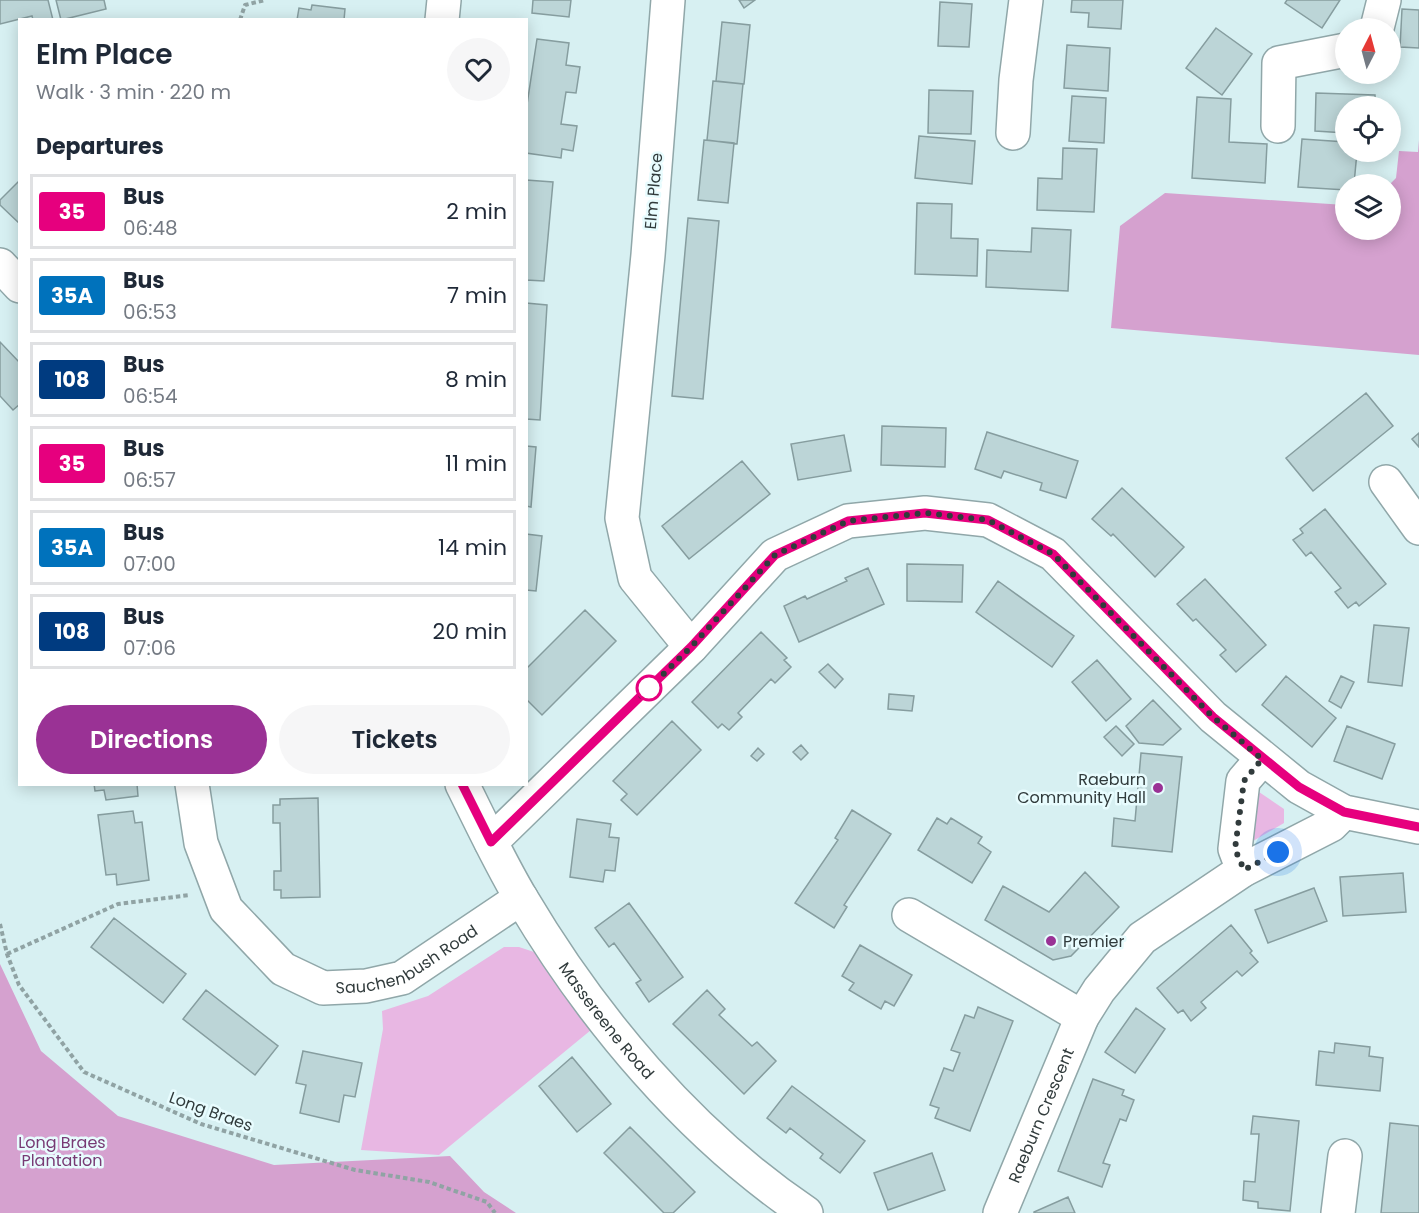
<!DOCTYPE html>
<meta charset="utf-8">
<style>
:root{--surface:#fff;--page:#f6f6f7;--text:#1f2937;--muted:#747a83;--line:#e0e1e3;--accent:#9a3295}
body{margin:0;font-family:Poppins,sans-serif;background:var(--page);color:var(--text);height:100vh;display:flex;flex-direction:column;font-size:22px;white-space:nowrap}
*{box-sizing:border-box;margin:0}
p{font-size:20px;color:var(--muted)}
.icon{flex:none;width:33px;height:33px;fill:none;stroke:currentColor;stroke-width:2;stroke-linecap:round;stroke-linejoin:round}
.map{position:relative;flex:1;overflow:hidden}
.drawer{position:absolute;left:18px;top:18px;width:510px;height:768px;display:flex;flex-direction:column;background:var(--surface);border-radius:0px;box-shadow:0 3px 15px #0003}
.drawer>*{flex:none}
.badge{padding:0 12px;border-radius:4px;font-size:21px;line-height:39px}
.needle{width:39px;rotate:6deg}
.tools{position:absolute;left:1335px;top:18px;display:grid;gap:12px}
.tools a{display:grid;place-items:center;width:66px;height:66px;border-radius:50%;background:var(--surface);box-shadow:0 3px 15px #0003;font-size:30px}
.you{position:absolute;width:30px;height:30px;margin:-15px;border:4px solid #fff;border-radius:50%;background:#1a73e8;box-shadow:0 0 0 9px #1a73e833}
.map>.badge{position:absolute;translate:-50% -50%;box-shadow:0 0 0 3px #fff}
h2{padding:0 18px;font-size:22px;line-height:54px}
.round{display:grid;place-items:center;flex:none;width:63px;height:63px;border-radius:32px;background:var(--page)}
.overview{display:flex;align-items:center;justify-content:space-between;height:102px;padding:0 18px}
h1{font-size:28px;font-weight:600;line-height:45px}
.button{display:flex;gap:12px;margin-top:auto;padding:12px 18px}
.button a{flex:1;height:69px;border-radius:36px;background:var(--accent);color:#fff;font-size:24px;font-weight:600;line-height:69px;text-align:center}
.button a+a{background:var(--page);color:var(--text)}
ul{padding:0;list-style:none}
li{display:flex;align-items:center;gap:18px;height:75px;margin:0 12px 9px;padding:0 6px;border:3px solid var(--line);border-radius:0px}
li div{flex:1}
li b{display:block;font-size:22px}
li em{font-style:normal}
li .badge{min-width:66px;font-weight:700;text-align:center}
.map>svg:first-child{display:block}
.green{fill:#e8b7e3}
.forest{fill:#d5a1cf}
.building{fill:#bcd5d7;stroke:#869d9f;stroke-width:1.5}
.lines{fill:none;stroke-linecap:round;stroke-linejoin:round}
.minor-casing{stroke:#90a7a9;stroke-width:36}
.path{stroke:#90a3a4;stroke-width:4;stroke-dasharray:4.5 3;stroke-linecap:butt}
.minor{stroke:#fff;stroke-width:33}
.line-casing{stroke:#fff;stroke-width:14}
.line{stroke:#e6007e;stroke-width:9}
.walk{stroke:#313b3c;stroke-width:6;stroke-dasharray:0 10.8}
.stop-dot{fill:#fff;stroke:#e6007e;stroke-width:3}
.poi-dot{fill:#9a3295;stroke:#e8fcfe;stroke-width:2}
.labels{text-anchor:middle;stroke-width:5;stroke-linejoin:round;paint-order:stroke}
.street-label{font-size:16px;fill:#313b3c;stroke:#e8fcfe}
.poi-label{font-size:16px;fill:#313b3c;stroke:#e8fcfe;text-anchor:end}
.park-label{font-size:16px;fill:#783a74;stroke:#e8fcfe}
</style>
<div class="map">
<svg width="1419" height="1213" viewBox="0 0 1419 1213">
<rect width="100%" height="100%" fill="#d7f0f2"/>
<path class="green" d="M1259,792L1284,809V823L1253,841L1251,840Z
M504,947H519L537,953L591,1030L439,1155L361,1150L383,1029L382,1011L428,996Z"/>
<path class="forest" d="M1419,140V355L1111,328L1120,226L1165,193L1345,205L1346,230H1390V184L1396,178L1399,151L1418,152Z
M0,964L41,1051L118,1116L274,1165L450,1156L484,1192L516,1213H0Z"/>
<path class="building" d="M0,0H48L53,20H33L32,16L0,24Z
M56,0H104L106,9L61,20Z
M533,0H571L569,17L532,13Z
M739,0H755L744,8Z
M1072,0H1123L1121,29L1088,27L1089,13L1071,12Z
M1287,0H1340L1322,28L1285,3Z
M940,2L972,4L969,47L938,46Z
M312,5L345,9L344,20H297L299,8L311,10Z
M1402,9L1419,10V48L1400,47Z
M722,22L750,25L744,84L716,81Z
M1216,28L1252,54L1222,95L1186,68Z
M537,39L569,43L566,65L580,67L576,93L566,92L561,124L577,126L573,151L562,149L561,158L526,153V111Z
M1067,45L1110,48L1108,91L1064,88Z
M713,81L743,84L737,144L707,140Z
M929,90L973,91L971,134L928,133Z
M1316,93L1375,95V106H1346V133L1315,131Z
M1072,96L1106,98L1104,143L1069,141Z
M1197,97L1231,99L1229,142L1267,144L1265,183L1192,178Z
M919,136L975,141L972,184L915,178Z
M1302,139L1346,142V152H1357L1354,184H1346V190L1298,187Z
M704,140L734,143L728,203L698,200Z
M1063,148L1097,149L1094,212L1037,210L1038,178L1062,179Z
M20,180V224L0,205V200Z
M526,180L553,182L544,281L526,280Z
M917,203L952,204L951,238L978,239L977,276L915,274Z
M688,218L719,221L703,399L672,396Z
M1032,228L1071,230L1068,291L986,287L987,250L1031,252Z
M526,303L547,305L540,420L526,419Z
M0,342L20,363V404L13,410L0,396Z
M1366,393L1393,426L1313,491L1286,458Z
M882,426L946,428L945,467L881,465Z
M987,432L1078,461L1066,498L1040,490L1042,483L1004,471L1001,478L975,469Z
M1419,433V447L1412,439Z
M844,435L851,471L798,480L791,444Z
M526,446L536,447L531,507L526,506Z
M742,461L770,494L689,559L662,526Z
M1122,488L1184,547L1155,577L1113,534L1111,536L1092,519Z
M1325,509L1386,584L1359,606L1356,602L1348,608L1335,592L1341,588L1311,552L1306,556L1293,540L1303,533L1300,529Z
M526,534L542,536L536,591L526,590Z
M907,564L963,565L962,602L907,601Z
M868,568L884,604L799,642L784,606L805,596L807,599L847,581L845,578Z
M1205,579L1266,645L1236,672L1220,655L1226,650L1196,619L1193,621L1177,604Z
M998,581L1074,636L1052,667L976,612Z
M585,610L616,641L542,715L526,699V669Z
M1374,625L1409,628L1402,686L1368,682Z
M761,632L787,658L784,660L791,667L775,683L771,679L738,713L742,717L729,730L722,724L718,728L692,702Z
M1097,660L1131,699L1106,721L1072,682Z
M828,664L843,679L835,688L819,672Z
M1286,676L1336,718L1312,747L1262,705Z
M1341,676L1354,682L1341,708L1329,701Z
M889,694L914,696L912,711L888,709Z
M1153,700L1181,729L1163,745L1139,743L1126,726Z
M672,721L701,750L637,815L621,800L627,794L613,781Z
M1116,726L1134,744L1122,756L1104,737Z
M1347,726L1395,744L1382,779L1334,761Z
M801,745L808,753L801,760L793,752Z
M758,748L764,754L757,761L751,756Z
M1141,753L1182,757L1172,852L1112,846L1114,818L1135,821Z
M94,784H137L138,796L106,800L104,790L95,791Z
M318,798L320,897L281,898V890H274V871H281L280,823H273V805H280V799Z
M852,810L891,834L844,905L847,907L834,928L795,903L838,840L835,838Z
M133,811L135,823L142,822L149,880L117,885L116,874L106,875L98,815Z
M937,818L947,824L951,818L982,837L978,843L991,852L972,883L918,850Z
M577,819L611,824L609,837L619,838L615,871L605,870L603,882L570,877Z
M1085,872L1119,907L1071,956L1053,960L985,920L1003,886L1049,912Z
M1403,873L1406,912L1343,916L1340,877Z
M1314,888L1327,921L1268,943L1255,910Z
M629,903L683,977L649,1002L636,983L641,980L614,943L609,947L595,928Z
M114,918L186,974L163,1003L91,947Z
M1231,925L1252,951L1250,953L1258,962L1242,976L1237,971L1201,1002L1206,1008L1191,1021L1183,1010L1178,1013L1157,988Z
M860,945L912,975L894,1006L885,1001L881,1009L849,990L854,983L842,976Z
M206,990L278,1046L255,1075L183,1019Z
M707,990L725,1009L719,1015L752,1046L757,1042L776,1061L744,1094L673,1024Z
M978,1007L1013,1021L970,1131L935,1118L939,1108L930,1105L944,1068L953,1071L960,1053L951,1050L965,1015L974,1018Z
M1136,1008L1165,1029L1135,1073L1105,1052Z
M1335,1043L1370,1047L1369,1056L1383,1058L1380,1091L1316,1085L1319,1051L1334,1053Z
M303,1051L362,1063L355,1097L344,1095L339,1122L300,1113L306,1085L296,1083Z
M572,1057L611,1104L577,1132L539,1086Z
M1093,1079L1124,1090L1122,1095L1134,1100L1126,1121L1120,1119L1103,1163L1110,1165L1102,1187L1058,1171Z
M792,1086L865,1141L840,1173L820,1158L823,1154L790,1128L786,1133L767,1118Z
M1253,1116L1299,1121L1290,1211L1258,1208V1202L1243,1200L1244,1181L1255,1182L1259,1134H1251Z
M1390,1123L1419,1126V1213H1381Z
M630,1127L695,1192L673,1213H664L604,1153Z
M932,1153L945,1190L888,1210L874,1173Z
M1068,1197L1075,1213H1034V1212Z"/>
<g class="lines">
<defs>
<g id="minor">
<path d="M668,0L648,255L622,518L635,578L691,647"/>
<path d="M442,20L444,0"/>
<path d="M1377,28L1384,0"/>
<path d="M1278,126L1279,63L1346,50"/>
<path d="M1013,133L1016,80L1026,0"/>
<path d="M0,265L20,286"/>
<path d="M1386,482L1419,528"/>
<path id="s1" d="M192,784L201,843L226,909L283,969L323,988L366,986L402,978L521,898"/>
<path id="s2" d="M462,784C481,822 499,861 521,898C592,1018 689,1134 806,1213"/>
<path d="M491,842L691,647L775,555L848,521L925,513L988,520L1053,554L1213,717L1299,787L1344,812L1419,827"/>
<path d="M1243,870L1235,849L1243,781L1262,759"/>
<path d="M909,915L1082,1017"/>
<path id="s3" d="M1000,1213L1082,1017L1099,990L1142,938L1243,870L1331,825L1344,812"/>
<path d="M1338,1213L1345,1156"/>
</g>
</defs>
<use href="#minor" class="minor-casing"/>
<path class="path" d="M240,20L245,5L265,0
M0,924L7,954L19,985L84,1072L201,1124L355,1170L429,1182L487,1202L495,1213
M7,954L118,904L190,895"/>
<use href="#minor" class="minor"/>
</g>
<g class="lines">
<defs>
<path id="line" d="M462,784L491,842L691,647L775,555L848,521L925,513L988,520L1053,554L1213,717L1299,787L1344,812L1419,827"/>
</defs>
<use href="#line" class="line-casing"/>
<use href="#line" class="line"/>
<path class="walk" d="M649,688L641,696L691,647L775,555L848,521L925,513L988,520L1053,554L1213,717L1262,759L1244,781L1235,849L1244,870L1278,852"/>
</g>
<circle class="stop-dot" cx="649" cy="688" r="12"/>
<g class="poi-dot">
<circle cx="1158" cy="788" r="6"/>
<circle cx="1051" cy="941" r="6"/>
</g>
<g class="labels">
<g class="street-label">
<text transform="translate(653 191) rotate(-85)" y="6">Elm Place</text>
<text dy="6" stroke="none"><textPath href="#s1" startOffset="348">Sauchenbush Road</textPath></text>
<text dy="6" stroke="none"><textPath href="#s2" startOffset="278">Massereene Road</textPath></text>
<text transform="translate(211 1111) rotate(20)" y="6">Long Braes</text>
<text dy="6" stroke="none"><textPath href="#s3" startOffset="106">Raeburn Crescent</textPath></text>
</g>
<g class="poi-label">
<text x="1146" y="785">Raeburn<tspan x="1146" dy="18">Community Hall</tspan></text>
<text x="1063" y="947" text-anchor="start">Premier</text>
</g>
<g class="park-label">
<text x="62" y="1148">Long Braes<tspan x="62" dy="18">Plantation</tspan></text>
</g>
</g>
</svg>
<div class="tools">
<a><svg class="needle" viewBox="-14 -14 28 28"><path d="M0-13l5 13h-10z" fill="#e53935"/><path d="M0 13l5-13h-10z" fill="#747a83"/></svg></a>
<a><svg class="icon" aria-label="locate" viewBox="0 0 24 24"><circle cx="12" cy="12" r="6"/><path d="M12 2v4M12 18v4M2 12h4M18 12h4"/></svg></a>
<a><svg class="icon" aria-label="layers" viewBox="0 0 24 24"><path d="M12 4l9 5-9 5-9-5zM3 14l9 5 9-5"/></svg></a>
</div>
<div class="you" style="left:1278px;top:852px"></div>
<section class="drawer">
<div class="overview"><div><h1>Elm Place</h1><p>Walk · 3 min · 220 m</p></div><a class="round"><svg class="icon" aria-label="heart" viewBox="0 0 24 24"><path d="M12 20l-8-8c-3-5 5-10 8-4 3-6 11-1 8 4z"/></svg></a></div>
<h2>Departures</h2>
<ul>
<li><span class="badge" style="background:#e6007e;color:#fff">35</span><div><b>Bus</b><p>06:48</p></div><em>2 min</em></li>
<li><span class="badge" style="background:#0072bc;color:#fff">35A</span><div><b>Bus</b><p>06:53</p></div><em>7 min</em></li>
<li><span class="badge" style="background:#003b80;color:#fff">108</span><div><b>Bus</b><p>06:54</p></div><em>8 min</em></li>
<li><span class="badge" style="background:#e6007e;color:#fff">35</span><div><b>Bus</b><p>06:57</p></div><em>11 min</em></li>
<li><span class="badge" style="background:#0072bc;color:#fff">35A</span><div><b>Bus</b><p>07:00</p></div><em>14 min</em></li>
<li><span class="badge" style="background:#003b80;color:#fff">108</span><div><b>Bus</b><p>07:06</p></div><em>20 min</em></li>
</ul>
<div class="button"><a>Directions</a><a>Tickets</a></div>
</section>
</div>
